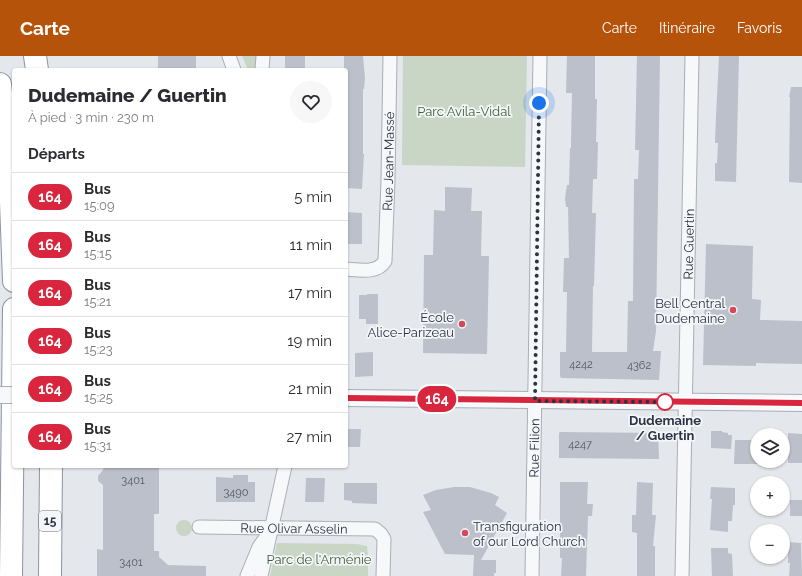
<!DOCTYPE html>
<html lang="fr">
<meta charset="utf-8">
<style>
:root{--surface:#fff;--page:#f7f7f7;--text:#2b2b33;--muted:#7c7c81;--line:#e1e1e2;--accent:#b45309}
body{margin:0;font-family:Raleway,sans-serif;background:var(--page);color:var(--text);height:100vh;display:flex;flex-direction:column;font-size:15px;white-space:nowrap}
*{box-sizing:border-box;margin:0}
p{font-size:13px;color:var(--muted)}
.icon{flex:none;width:22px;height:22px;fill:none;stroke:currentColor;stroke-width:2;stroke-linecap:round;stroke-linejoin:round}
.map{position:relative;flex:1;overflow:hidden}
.panel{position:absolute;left:12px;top:12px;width:336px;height:400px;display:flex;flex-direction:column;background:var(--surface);border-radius:4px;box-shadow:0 1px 3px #0004}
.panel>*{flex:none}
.badge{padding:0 8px;border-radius:13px;font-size:14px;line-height:26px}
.buttons{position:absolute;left:750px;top:372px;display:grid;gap:8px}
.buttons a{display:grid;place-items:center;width:40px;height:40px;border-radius:50%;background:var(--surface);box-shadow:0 1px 3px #0004;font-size:20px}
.you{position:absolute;width:20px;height:20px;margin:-10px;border:3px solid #fff;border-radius:50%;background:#1a73e8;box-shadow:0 0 0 6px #1a73e833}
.map>.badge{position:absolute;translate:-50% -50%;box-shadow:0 0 0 2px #fff}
h2{padding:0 16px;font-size:15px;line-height:36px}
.round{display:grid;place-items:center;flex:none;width:42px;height:42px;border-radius:21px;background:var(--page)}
.headline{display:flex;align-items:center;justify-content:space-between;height:68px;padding:0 16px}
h1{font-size:19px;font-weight:800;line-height:30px}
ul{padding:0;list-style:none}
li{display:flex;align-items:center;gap:12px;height:48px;padding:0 16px;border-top:1px solid var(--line)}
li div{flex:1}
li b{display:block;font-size:15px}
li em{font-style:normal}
li .badge{min-width:44px;font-weight:700;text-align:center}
header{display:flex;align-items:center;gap:24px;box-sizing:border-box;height:56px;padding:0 20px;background:var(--accent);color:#fff}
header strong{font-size:19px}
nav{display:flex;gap:22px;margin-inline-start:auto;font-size:14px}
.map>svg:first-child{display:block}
.green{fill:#c9d6c5}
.building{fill:#bbc0ca}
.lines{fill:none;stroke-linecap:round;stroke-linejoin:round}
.minor-casing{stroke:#a9aeb7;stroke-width:15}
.tertiary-casing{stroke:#a9aeb7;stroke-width:18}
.motorway-casing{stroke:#8b94a3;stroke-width:24}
.minor{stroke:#f7f8fa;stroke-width:13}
.tertiary{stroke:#f7f8fa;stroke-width:16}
.motorway{stroke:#fff;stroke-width:22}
.tertiary-bridge-casing{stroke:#a9aeb7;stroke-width:18;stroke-linecap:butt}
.tertiary-bridge{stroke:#f7f8fa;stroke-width:16}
.line-casing{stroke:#fff;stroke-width:9}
.line{stroke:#d7263d;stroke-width:6}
.walk{stroke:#2b3445;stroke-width:4;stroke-dasharray:0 7.2}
.poi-dot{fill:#d1495b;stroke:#f4f6f9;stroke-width:1.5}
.stop-dot{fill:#fff;stroke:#d7263d;stroke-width:2}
.labels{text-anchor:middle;stroke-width:3.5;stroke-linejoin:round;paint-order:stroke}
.number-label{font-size:11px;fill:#4f5766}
.shield{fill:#f4f6f9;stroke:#676e7b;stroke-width:1}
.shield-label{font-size:12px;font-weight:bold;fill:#2b3445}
.park-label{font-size:13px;fill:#3f6138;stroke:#f4f6f9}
.street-label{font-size:13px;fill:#2b3445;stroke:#f4f6f9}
.poi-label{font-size:13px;fill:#2b3445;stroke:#f4f6f9;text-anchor:end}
.stop-label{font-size:13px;font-weight:bold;fill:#2b3445;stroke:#f4f6f9}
</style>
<header>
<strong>Carte</strong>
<nav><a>Carte</a><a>Itinéraire</a><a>Favoris</a></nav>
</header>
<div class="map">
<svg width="802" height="520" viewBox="0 0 802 520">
<rect width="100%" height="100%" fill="#e4e7ec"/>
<path class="green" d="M242,0H256V14H248Z
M403,0H527L525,111L402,109Z
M176 472a8 8 0 1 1 16 0a8 8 0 1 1-16 0Z
M277,487L357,488L367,490L368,500V520H270Z"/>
<path class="building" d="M158,0H196V14H158Z
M285,0H305V14H285Z
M344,0H363L365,22L364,33H363V98H364L362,133L346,132V14H344Z
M567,0H595V43H597L596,86H598L597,123H593L592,157H596L594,230H593L592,296H627L628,245H633L634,123H638L639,94H635L637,0H660L656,275L653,295H661L659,324L561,322L560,320V296H566L567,236H563L564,202H569L568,151H566L565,142L567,129H569L570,92H571V85L572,37H566Z
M719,0H739L736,126L715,125V107H717L718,87H715L716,60Z
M791,31H802V127L789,126L790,41H789Z
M445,131L472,132L471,155H482L481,200H489L487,298L423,297L424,199H433L434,154L445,155Z
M346,156L362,157V188H346Z
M706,188L753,190L752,243L761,244L760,264L802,265V308L756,307V310L703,309Z
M367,238H378V268H366V263H359V239H367Z
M373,296V320L355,321V297Z
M346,373H361L360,391H346Z
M711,375H722V376L728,377V379H732L731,393L711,392Z
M560,376L658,377L659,403L559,402V377Z
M788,377L802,378V407H788Z
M735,384H753V386H757V408H734Z
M104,410H132L159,412V458H154V495H159V501L168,509L206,510V520H97V493L103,494V429L98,425V420L103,414Z
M233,419H248V426H255V446H216V421L233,422Z
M306,422H325L324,446H305Z
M560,426H588L587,448H593L592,460H588L586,520H561L562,502H560Z
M637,426L653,427L652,459H656L653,490H655V520H637V477L632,476V459H636Z
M344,427H377V448L352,447V445L344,444Z
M454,431H470L491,437L499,441L495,449L507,457L481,504H496V517H494V520H473L474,499L445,498L423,456L431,454L423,439L436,434Z
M711,431L735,432V449H733L732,465H728V476L710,474L712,443H710Z
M790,444H802V460H790Z
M788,486L801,487L802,520H789L790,507H788Z
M711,492H728V497L732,498L733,520H712Z"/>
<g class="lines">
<defs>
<g id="minor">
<path d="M229,0L234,14"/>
<path d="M262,14L263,0"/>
<path id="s1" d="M346,213C359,214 377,218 385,205L388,124L390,0"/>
<path id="s2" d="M199,471L375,473L381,478L384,483L383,520"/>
<path d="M247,520L259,491L267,480"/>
<path d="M261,520L285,410"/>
<path id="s3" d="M532,520L540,0"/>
<path id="s4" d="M682,520L692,0"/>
</g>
<path id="tertiary" d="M346,342L802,347"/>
<path id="motorway" d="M35,0L37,14
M0,28L10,120L14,225
M11,520L14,253
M50,520L51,410"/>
</defs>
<use href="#minor" class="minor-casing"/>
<use href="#tertiary" class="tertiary-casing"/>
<use href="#motorway" class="motorway-casing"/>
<use href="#minor" class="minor"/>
<use href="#tertiary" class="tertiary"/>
<use href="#motorway" class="motorway"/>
<defs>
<path id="tertiary-bridge" d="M0,339H14"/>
</defs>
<use href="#tertiary-bridge" class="tertiary-bridge-casing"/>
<use href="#tertiary-bridge" class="tertiary-bridge"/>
</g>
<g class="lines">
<defs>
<path id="line" d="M346,342L802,347"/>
</defs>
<use href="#line" class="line-casing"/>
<use href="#line" class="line"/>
<path class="walk" d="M539,47L535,345L670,346H665"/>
</g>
<g class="poi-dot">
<circle cx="733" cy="254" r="4"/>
<circle cx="462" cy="268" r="4"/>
<circle cx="465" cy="477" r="4"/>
</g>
<circle class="stop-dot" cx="665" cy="346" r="8"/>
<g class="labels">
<g class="number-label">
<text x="581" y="312">4242</text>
<text x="639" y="313">4362</text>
<text x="580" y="392">4247</text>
<text x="133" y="428">3401</text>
<text x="236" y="440">3490</text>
<text x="131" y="510">3401</text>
</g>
<rect class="shield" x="39" y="455" width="22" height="20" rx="3"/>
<g class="shield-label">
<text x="50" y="469">15</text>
</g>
<g class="park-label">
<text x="464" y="60">Parc Avila-Vidal</text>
<text x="319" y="508">Parc de l'Arménie</text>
</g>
<g class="street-label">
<text dy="5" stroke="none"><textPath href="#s1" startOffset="142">Rue Jean-Massé</textPath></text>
<text dy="5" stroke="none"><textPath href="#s4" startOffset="332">Rue Guertin</textPath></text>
<text dy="5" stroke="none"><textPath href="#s3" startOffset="128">Rue Filion</textPath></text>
<text dy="5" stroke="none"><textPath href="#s2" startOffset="95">Rue Olivar Asselin</textPath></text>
</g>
<g class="poi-label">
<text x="725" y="252">Bell Central<tspan x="725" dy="15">Dudemaine</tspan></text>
<text x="454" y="266">École<tspan x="454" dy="15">Alice-Parizeau</tspan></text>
<text x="473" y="475" text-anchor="start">Transfiguration<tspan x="473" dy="15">of our Lord Church</tspan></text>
</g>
<g class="stop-label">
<text x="665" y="369">Dudemaine<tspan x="665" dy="15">/ Guertin</tspan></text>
</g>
</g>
</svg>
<div class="buttons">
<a><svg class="icon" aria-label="layers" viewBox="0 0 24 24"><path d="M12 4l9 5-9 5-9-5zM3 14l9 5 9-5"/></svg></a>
<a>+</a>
<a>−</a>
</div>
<div class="you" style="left:539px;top:47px"></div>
<b class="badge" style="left:437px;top:343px;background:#d7263d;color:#fff">164</b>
<section class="panel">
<div class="headline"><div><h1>Dudemaine / Guertin</h1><p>À pied · 3 min · 230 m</p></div><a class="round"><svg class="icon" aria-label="heart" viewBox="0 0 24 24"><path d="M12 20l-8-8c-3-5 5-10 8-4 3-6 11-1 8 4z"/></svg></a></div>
<h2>Départs</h2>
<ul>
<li><span class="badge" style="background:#d7263d;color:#fff">164</span><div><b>Bus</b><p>15:09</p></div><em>5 min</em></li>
<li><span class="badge" style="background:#d7263d;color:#fff">164</span><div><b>Bus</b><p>15:15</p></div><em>11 min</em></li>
<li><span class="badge" style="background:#d7263d;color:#fff">164</span><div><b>Bus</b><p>15:21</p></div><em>17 min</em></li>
<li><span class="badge" style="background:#d7263d;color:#fff">164</span><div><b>Bus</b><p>15:23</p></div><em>19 min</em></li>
<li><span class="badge" style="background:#d7263d;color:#fff">164</span><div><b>Bus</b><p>15:25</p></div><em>21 min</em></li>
<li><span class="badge" style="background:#d7263d;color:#fff">164</span><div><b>Bus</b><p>15:31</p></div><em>27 min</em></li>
</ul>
</section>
</div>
